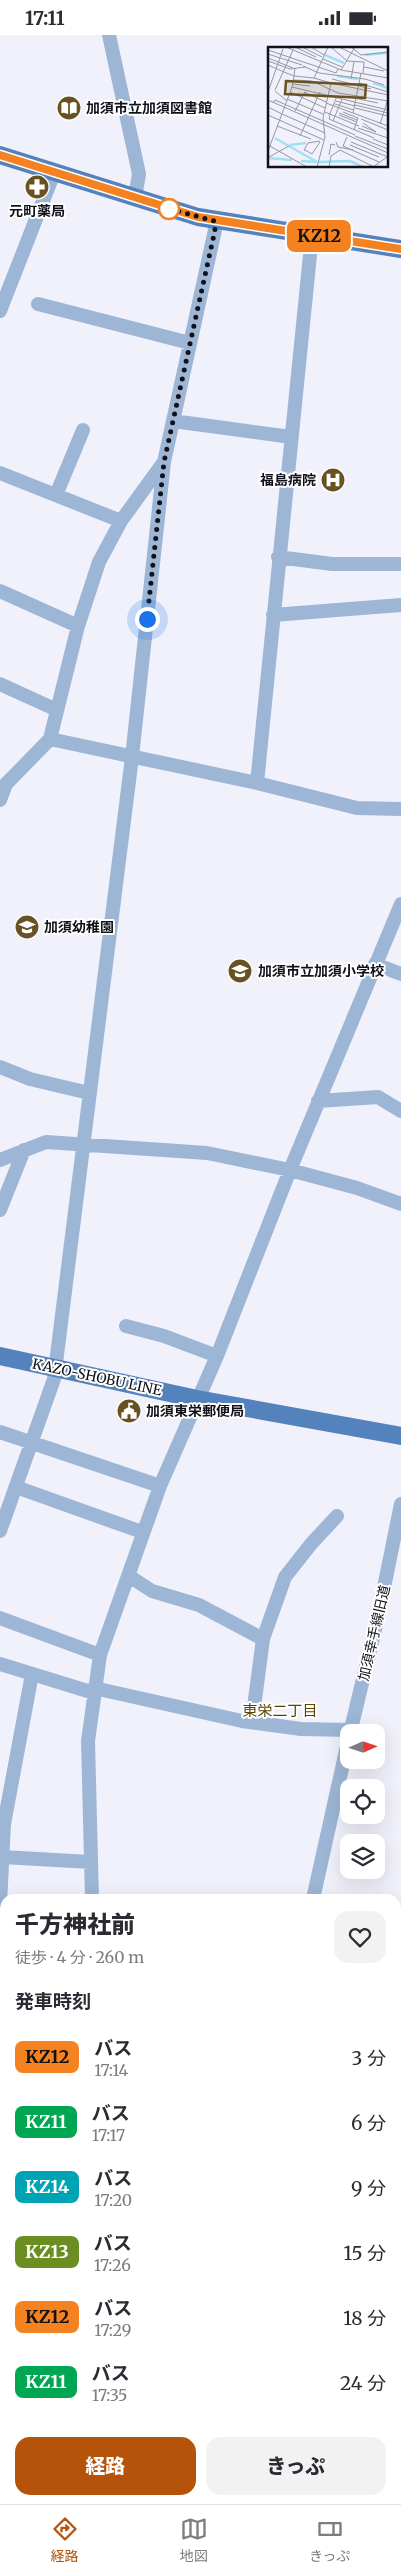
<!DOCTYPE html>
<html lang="ja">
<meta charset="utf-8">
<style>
:root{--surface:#fff;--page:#f2f2f3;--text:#2b2b33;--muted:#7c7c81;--line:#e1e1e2;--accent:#b45309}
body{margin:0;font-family:Merriweather,"Noto Sans JP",serif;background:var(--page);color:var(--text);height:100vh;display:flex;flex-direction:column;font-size:19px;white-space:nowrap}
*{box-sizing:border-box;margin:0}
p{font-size:16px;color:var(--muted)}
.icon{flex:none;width:28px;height:28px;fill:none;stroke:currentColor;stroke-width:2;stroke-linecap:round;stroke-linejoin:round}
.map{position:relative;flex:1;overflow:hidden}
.details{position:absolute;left:0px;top:1859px;width:401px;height:611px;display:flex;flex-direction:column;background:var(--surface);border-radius:15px 15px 0 0;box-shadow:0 5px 20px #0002}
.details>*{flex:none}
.badge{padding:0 10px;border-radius:8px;font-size:18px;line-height:32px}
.needle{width:32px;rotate:87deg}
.buttons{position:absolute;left:340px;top:1689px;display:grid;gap:10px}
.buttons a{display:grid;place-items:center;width:45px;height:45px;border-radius:10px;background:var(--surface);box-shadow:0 5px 20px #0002;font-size:25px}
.you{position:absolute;width:25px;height:25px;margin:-12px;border:4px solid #fff;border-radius:50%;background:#1a73e8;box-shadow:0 0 0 8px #1a73e833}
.map>.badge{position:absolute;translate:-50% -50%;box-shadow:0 0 0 2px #fff}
h2{padding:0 15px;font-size:19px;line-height:45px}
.round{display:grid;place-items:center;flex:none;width:52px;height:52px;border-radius:15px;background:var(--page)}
.overview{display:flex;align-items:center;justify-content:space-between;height:85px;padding:0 15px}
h1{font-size:24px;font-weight:800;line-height:38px}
.button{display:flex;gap:10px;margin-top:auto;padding:10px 15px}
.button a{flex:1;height:58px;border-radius:15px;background:var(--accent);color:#fff;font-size:20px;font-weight:800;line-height:58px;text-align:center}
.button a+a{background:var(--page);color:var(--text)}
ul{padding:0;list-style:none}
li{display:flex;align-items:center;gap:15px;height:65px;padding:0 15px}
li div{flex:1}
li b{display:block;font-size:19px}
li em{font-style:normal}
li .badge{min-width:55px;font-weight:700;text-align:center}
.status{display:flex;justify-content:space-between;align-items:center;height:35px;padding:0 25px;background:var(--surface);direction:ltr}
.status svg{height:14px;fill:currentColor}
.tab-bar{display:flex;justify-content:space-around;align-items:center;height:70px;border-top:1px solid var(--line);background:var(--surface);font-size:14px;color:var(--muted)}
.tab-bar a{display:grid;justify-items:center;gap:2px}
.tab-bar .active{color:var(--accent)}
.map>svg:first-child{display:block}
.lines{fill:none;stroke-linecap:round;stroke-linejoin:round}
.minor{stroke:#9db6d6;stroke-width:14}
.major{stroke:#5482bc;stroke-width:18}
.line-casing{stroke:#fff;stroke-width:11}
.line{stroke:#f58220;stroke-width:8}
.walk{stroke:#11111a;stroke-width:5;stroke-dasharray:0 9}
.stop-dot{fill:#fff;stroke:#f58220;stroke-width:2.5}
.labels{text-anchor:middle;stroke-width:4;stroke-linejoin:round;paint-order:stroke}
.poi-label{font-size:14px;font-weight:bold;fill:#11111a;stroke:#fff;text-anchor:start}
.street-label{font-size:14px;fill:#11111a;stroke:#fff}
.neighbourhood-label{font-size:15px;fill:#5b4404;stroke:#fff}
.inset-river{fill:none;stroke:#a0e0f7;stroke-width:2.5}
.inset-road{fill:none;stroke:#9797a2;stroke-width:1}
.view{fill:#685221;fill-opacity:0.15;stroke:#685221;stroke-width:2.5}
.inset-edge{fill:none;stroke:#11111a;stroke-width:2.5}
</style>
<div class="status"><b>17:11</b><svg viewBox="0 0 49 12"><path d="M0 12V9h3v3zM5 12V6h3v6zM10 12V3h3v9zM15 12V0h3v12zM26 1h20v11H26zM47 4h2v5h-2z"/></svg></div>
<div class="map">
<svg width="401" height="2469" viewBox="0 0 401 2469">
<rect width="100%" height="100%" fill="#f1f1fc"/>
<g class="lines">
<path class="minor" d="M109,0L139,139L135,163
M38,269L190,308
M0,276L54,138
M173,386L291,402
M0,438L121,486
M56,460L83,395
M278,522L332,529H401
M0,556L78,591
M273,580L401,570
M0,649L57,675
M50,704L257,748L357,773L401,774
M257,748L312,200
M0,765L6,749L50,704L78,591L99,527L121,486L163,428
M375,929L401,939
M0,1032L30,1044L89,1058
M318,1066L378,1062L401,1076
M0,1125L46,1107L207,1118L290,1135L357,1153L401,1169
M0,1175L24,1115
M126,1291L164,1301L217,1321
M0,1397L160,1451
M16,1452L142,1497
M0,1496L54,1344L132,722L164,427L215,195L214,186
M129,1541L152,1556L199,1570L263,1604
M0,1583L100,1620
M0,1629L94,1658
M94,1653L242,1686L301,1694L350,1695
M252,1687L263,1604L285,1542L311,1509L337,1481
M350,1698L378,1582L401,1469
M2,1822L91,1827
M92,1864L88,1706L100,1620L160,1451L217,1321L290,1135L401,869
M313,1864L349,1702
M0,1869L4,1789L32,1639
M0,1974L3,1957
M396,2051L401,2052
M396,2103L401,2087
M0,2169L5,2170
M396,2242L401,2244
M0,2320H5
M396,2338L401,2339
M0,2434L5,2435
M21,2469V2465
M182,2469L183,2465
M320,2469L321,2465
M397,2469L401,2450"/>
<path class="major" d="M0,120L198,182L401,214
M0,1321L197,1364L401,1401"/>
</g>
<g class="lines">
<defs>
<path id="line" d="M0,120L198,182L401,214"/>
</defs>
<use href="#line" class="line-casing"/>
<use href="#line" class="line"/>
<path class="walk" d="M147,584L164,427L215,195L214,186L160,171L169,174"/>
</g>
<defs>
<symbol id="library-disc" viewBox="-11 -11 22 22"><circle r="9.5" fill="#685221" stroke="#fff"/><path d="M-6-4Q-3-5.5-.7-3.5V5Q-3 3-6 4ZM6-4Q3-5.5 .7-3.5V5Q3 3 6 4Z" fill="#fff"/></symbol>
<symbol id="pharmacy-disc" viewBox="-11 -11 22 22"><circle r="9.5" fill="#685221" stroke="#fff"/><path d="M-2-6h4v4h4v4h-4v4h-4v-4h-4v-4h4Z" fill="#fff"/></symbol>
<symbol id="hospital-disc" viewBox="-11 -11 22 22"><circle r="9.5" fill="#685221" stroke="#fff"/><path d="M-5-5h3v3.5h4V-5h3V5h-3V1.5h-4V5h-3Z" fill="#fff"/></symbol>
<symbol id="school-disc" viewBox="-11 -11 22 22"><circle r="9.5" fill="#685221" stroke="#fff"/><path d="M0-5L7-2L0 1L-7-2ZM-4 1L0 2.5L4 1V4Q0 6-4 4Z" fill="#fff"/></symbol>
<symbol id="civic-disc" viewBox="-11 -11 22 22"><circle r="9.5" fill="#685221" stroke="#fff"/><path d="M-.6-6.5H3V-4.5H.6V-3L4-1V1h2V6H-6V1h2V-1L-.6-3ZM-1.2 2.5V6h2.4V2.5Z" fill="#fff"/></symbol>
</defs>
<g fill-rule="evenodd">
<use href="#library-disc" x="55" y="59" width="28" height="28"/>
<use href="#pharmacy-disc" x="23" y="138" width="28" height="28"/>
<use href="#hospital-disc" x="319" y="431" width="28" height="28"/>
<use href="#school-disc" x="13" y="878" width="28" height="28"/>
<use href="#school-disc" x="226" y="922" width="28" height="28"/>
<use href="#civic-disc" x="115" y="1362" width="28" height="28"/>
</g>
<circle class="stop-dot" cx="169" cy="174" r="10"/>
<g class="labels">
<g class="poi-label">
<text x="86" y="78">加須市立加須図書館</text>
<text x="37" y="181" text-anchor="middle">元町薬局</text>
<text x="316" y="450" text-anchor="end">福島病院</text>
<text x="44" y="897">加須幼稚園</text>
<text x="258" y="941">加須市立加須小学校</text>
<text x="146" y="1381">加須東栄郵便局</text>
</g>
<g class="street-label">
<text transform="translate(97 1342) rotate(12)" y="5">KAZO-SHOBU LINE</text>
<text transform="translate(374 1598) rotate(-77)" y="5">加須幸手線旧道</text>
</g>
<g class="neighbourhood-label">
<text x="280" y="1681">東栄二丁目</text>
</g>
</g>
<g transform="translate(268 12)">
<rect width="120" height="120" fill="#f1f1fc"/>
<path class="inset-river" d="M57,8L76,16M97,8L118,6M69,29L90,32M105,36L120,41M7,91L49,115M22,98L38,96M0,111L24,113M33,114L49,115M50,115L82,114L95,120"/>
<path class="inset-road" d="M18,0L73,23L120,31M27,0L48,10M34,0L54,10M43,0L56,8M63,0L79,14L96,15L95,27M71,0L120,24M83,0L93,8L120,5M0,3L68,26L70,22M0,7L34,18M0,11L25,21M55,12L74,20M0,14L22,22L37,20M0,18L16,25M35,19L51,26L97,32L116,38M96,20L116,24M27,21L26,29L46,31M73,23L87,0M64,32L103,42M83,32L86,15M26,33L44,34L70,46L120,54M63,36L120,48M91,36L120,45M25,37L42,39M24,40L120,63M1,42L15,2M7,43L25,3M7,44L19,54M22,45L57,61M36,45L58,55M81,50L110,56M19,52L55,67M0,53L120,106M68,54L87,59M5,56L7,53L87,88M58,56L120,79M67,57L86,63M87,58L120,66M0,60L14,67M87,61L120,69M27,64L37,45M57,65L91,79M75,65L90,71L86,83M71,66L89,73M85,66L93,26M14,67L57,86M0,68L56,93M71,68L89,75M61,69L69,49M62,69L61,72L106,91M93,72L120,83M65,74L74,52M95,76L108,85M112,77L120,52M9,79L43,92M94,79L108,85M90,81L120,91M32,89L52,45M87,89L120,102M79,90L75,99L111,115M105,92L120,98M68,95L70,100L85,103M83,95L120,110M0,98L39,120M82,98L111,110M0,104L24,40L26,29L16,25M39,104L36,103L40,96L52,94M39,104L44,107L52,95M61,108L63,97L67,98M1,110L21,99M49,120L57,90L55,71L63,36L46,31L60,0M61,120L63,109L72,103L106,120M105,120L119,110"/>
<path class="view" d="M18,34L98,38L97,51L17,47Z"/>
<rect width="120" height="120" class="inset-edge"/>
</g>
</svg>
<div class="buttons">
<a><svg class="needle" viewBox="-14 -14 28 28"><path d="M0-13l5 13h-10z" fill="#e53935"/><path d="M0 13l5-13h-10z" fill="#7c7c81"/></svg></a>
<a><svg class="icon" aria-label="locate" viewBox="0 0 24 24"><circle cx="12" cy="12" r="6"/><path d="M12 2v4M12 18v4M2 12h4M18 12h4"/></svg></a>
<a><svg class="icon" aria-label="layers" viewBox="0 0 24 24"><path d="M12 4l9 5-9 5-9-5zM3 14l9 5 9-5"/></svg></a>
</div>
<div class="you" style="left:147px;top:584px"></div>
<b class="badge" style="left:319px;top:201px;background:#f58220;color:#111">KZ12</b>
<section class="details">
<div class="overview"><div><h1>千方神社前</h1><p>徒歩 · 4 分 · 260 m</p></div><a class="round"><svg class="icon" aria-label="heart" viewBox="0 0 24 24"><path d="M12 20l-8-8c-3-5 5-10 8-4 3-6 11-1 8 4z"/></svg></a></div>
<h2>発車時刻</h2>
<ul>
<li><span class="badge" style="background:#f58220;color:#111">KZ12</span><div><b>バス</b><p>17:14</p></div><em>3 分</em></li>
<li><span class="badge" style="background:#00a651;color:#fff">KZ11</span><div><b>バス</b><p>17:17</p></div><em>6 分</em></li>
<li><span class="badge" style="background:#00a3b4;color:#fff">KZ14</span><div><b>バス</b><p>17:20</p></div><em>9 分</em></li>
<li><span class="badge" style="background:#6b8e23;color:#fff">KZ13</span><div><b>バス</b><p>17:26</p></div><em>15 分</em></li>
<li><span class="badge" style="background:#f58220;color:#111">KZ12</span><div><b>バス</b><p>17:29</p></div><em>18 分</em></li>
<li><span class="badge" style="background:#00a651;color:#fff">KZ11</span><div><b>バス</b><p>17:35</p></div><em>24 分</em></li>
</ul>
<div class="button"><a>経路</a><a>きっぷ</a></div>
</section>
</div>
<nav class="tab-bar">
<a class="active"><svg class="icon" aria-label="directions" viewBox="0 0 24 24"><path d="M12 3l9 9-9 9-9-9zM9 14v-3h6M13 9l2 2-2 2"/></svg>経路</a>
<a><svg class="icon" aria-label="map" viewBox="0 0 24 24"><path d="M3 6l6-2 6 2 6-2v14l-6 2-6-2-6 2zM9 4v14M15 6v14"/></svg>地図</a>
<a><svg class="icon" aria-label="tickets" viewBox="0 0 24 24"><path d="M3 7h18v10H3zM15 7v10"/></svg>きっぷ</a>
</nav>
